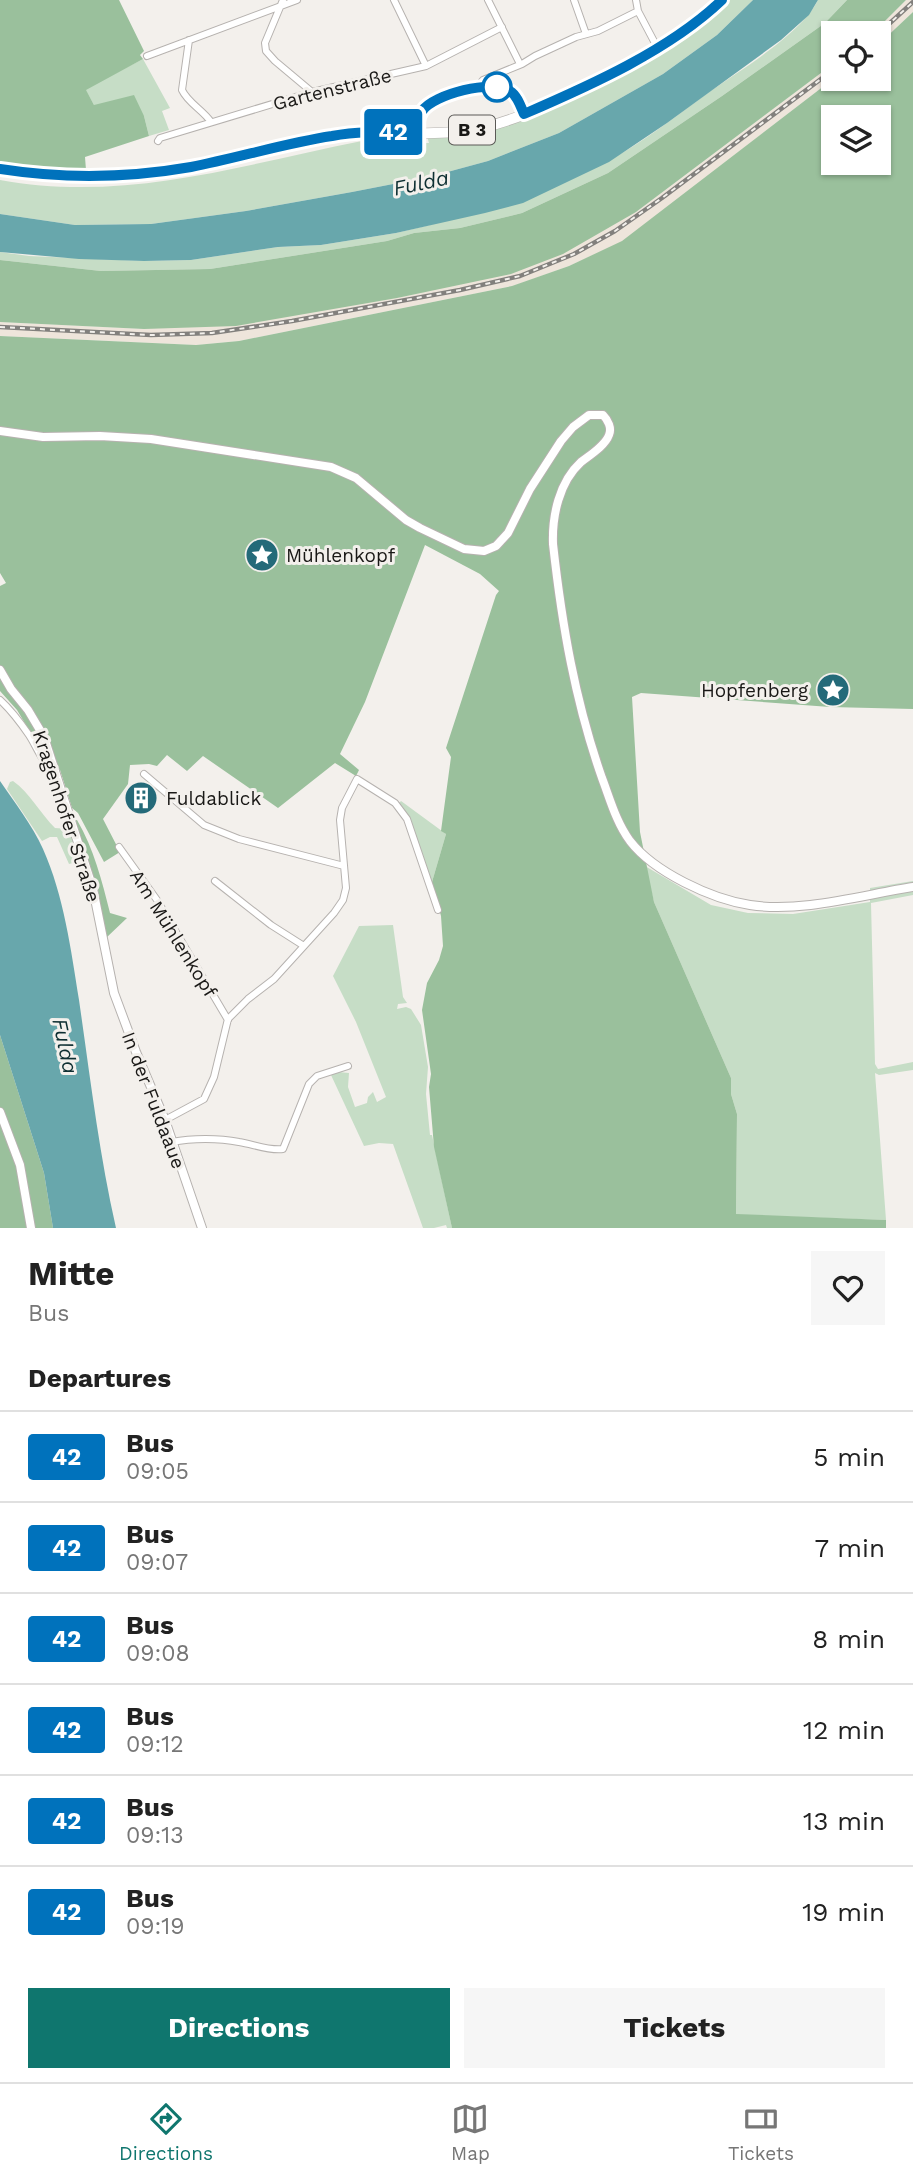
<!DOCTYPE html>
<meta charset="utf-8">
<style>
:root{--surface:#fff;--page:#f6f6f6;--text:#222;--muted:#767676;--line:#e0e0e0;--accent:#0f766e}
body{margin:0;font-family:"Work Sans",sans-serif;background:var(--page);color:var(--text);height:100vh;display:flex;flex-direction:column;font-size:26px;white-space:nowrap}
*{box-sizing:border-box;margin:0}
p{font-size:23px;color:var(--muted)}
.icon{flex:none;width:38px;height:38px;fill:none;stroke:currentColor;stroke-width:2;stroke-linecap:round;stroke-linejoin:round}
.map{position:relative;height:1228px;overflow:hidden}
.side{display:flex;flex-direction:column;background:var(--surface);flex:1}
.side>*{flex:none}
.badge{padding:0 14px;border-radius:5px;font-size:24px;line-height:46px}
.controls{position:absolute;left:821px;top:21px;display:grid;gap:14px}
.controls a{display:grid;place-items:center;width:70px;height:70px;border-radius:0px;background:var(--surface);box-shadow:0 2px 5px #0004;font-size:35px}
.map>.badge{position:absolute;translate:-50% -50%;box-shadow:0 0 0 4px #fff}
h2{padding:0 28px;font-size:26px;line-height:63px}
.round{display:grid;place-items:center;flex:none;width:74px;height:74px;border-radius:0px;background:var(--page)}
.overview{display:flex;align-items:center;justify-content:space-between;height:119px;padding:0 28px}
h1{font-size:33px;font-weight:700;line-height:52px}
.cta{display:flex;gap:14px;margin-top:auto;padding:14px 28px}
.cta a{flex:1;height:80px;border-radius:0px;background:var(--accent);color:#fff;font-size:28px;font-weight:700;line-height:80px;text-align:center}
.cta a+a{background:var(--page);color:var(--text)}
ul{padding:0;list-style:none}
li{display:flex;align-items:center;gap:21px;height:91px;padding:0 28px;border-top:2px solid var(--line)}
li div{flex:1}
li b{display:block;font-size:26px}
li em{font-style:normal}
li .badge{min-width:77px;font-weight:700;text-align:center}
.menu{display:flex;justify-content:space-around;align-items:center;height:98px;border-top:2px solid var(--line);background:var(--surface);font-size:19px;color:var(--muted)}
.menu a{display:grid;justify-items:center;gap:4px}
.menu .active{color:var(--accent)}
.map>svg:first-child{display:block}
.built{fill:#eee5db}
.green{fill:#c6ddc6}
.forest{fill:#9ac09c;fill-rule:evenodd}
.water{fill:#68a7ac}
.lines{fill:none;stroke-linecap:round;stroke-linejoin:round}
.street-casing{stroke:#b6b2af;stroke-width:8}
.secondary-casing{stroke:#b6b2af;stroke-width:10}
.primary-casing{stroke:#b6b2af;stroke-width:11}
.street{stroke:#fff;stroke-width:6}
.secondary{stroke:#fff;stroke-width:8}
.primary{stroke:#fff;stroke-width:10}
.rail-casing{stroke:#82807d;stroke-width:4.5}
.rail{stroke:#f3f0ec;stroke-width:2;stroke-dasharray:5;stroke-linecap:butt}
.line-casing{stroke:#fff;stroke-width:16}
.line{stroke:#0072bc;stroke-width:10}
.stop-dot{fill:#fff;stroke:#0072bc;stroke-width:3.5}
.labels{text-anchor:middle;stroke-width:6;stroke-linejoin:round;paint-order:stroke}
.shield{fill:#f3f0ec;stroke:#5a5956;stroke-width:2}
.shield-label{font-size:18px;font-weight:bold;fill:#191816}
.street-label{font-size:19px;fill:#191816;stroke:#f3f0ec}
.poi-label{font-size:19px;fill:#191816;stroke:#f3f0ec;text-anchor:start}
.water-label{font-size:21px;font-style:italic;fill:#0e2f32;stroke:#f3f0ec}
</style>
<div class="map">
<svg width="913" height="1228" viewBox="0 0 913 1228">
<rect width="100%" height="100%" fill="#f3f0ec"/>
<path class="built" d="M906,0H913V12L879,44L878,33H873Z
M833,64V79L622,242L569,266L513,286L239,341L196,345L0,336V322L144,329L636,212Z"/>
<path class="green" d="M726,0H753L717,35L663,74L559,133L488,161L429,177L352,192L246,211L151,224L75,225L0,214V180C125,203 241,165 362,141L377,142L408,152L424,143H429L427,136L484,131L696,29Z
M818,0H847L825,23L722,96L608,173L522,213L460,228L414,233L387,241L210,269L101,271L0,260V252L29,256L144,261L191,260L278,247L321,245L396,233L430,225L590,170C634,150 673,118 712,90C742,69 802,33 818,0Z
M143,59L170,108L162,111L169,130L149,136L144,116L94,105L85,89Z
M13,781C30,793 40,813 55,828L69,829L81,861L69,864L57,837H50L42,841L7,789L10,782Z
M401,801L446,834L432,882L408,815L399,803Z
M645,866L711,905L748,913L793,914L870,902V888L913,881V895L871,903L875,1064L878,1069L913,1062V1070L879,1075L875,1073L886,1220L736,1215L737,1114L731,1094V1078L654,902Z
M393,925L403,997L407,1003L398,1004L397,1009L406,1007L411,1009L421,1025L428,1067L426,1094L430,1135H432L452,1228H447L446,1225L434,1228H423L393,1144L379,1143L364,1146L331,1075L338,1072L349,1073L348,1087L355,1107L367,1103L368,1097L373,1092L377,1102L386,1097L356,1022L333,976L359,926Z"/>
<path class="forest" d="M0,0H119L144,51L140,55L143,59L86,90L94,105L134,95L144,116L149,136L85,157L86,170H64L0,163Z
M847,0H906L873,33H833V64L636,212L563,254L511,274L397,298L236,326L144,329L0,322V260L101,271L210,269L387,241L414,233L460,228L522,213L608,173L722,96L825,23Z
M913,12V709L830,707L641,693L632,697L640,832L654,902L731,1078V1094L737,1114L736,1214L886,1220V1228H452L434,1147L429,1087L431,1074L422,1010L427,983L439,960L443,946L441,916L432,882L446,834L441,831L451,757L446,748L496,595L499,591L480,574L425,545L365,702L340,754L359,770L356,776L335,763L278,808L203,756L187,771L167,755L157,766L149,764L130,765L128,784L103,819L120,852L104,862L78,813L72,808L60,770L44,755L17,710L0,691V586L6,583L0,573V336L196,345L239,341L512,286L569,266L622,241L833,79H878L879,44ZM833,117H878V163H833Z
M72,819L77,820C94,849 102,881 110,913L127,918L106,938Z
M0,1035L44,1173L53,1228H0Z"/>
<path class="water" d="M753,0H818L809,15L781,40L667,123L609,162L523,203L485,213L396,233L321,245L278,247L191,260L144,261L79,259L0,252V214L75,225L151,224L246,211L352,192L429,177L488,161L559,133L663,74L717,35Z
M0,781C15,803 32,825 43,849C64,896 71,950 79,1000C90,1076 99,1153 116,1228H53L44,1173L0,1035Z"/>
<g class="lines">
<defs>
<path id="street" d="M283,0L265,43L266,51L275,61L312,92
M394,0L426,66
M488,0L520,64
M574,0L586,34
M636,0L638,11L657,47
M189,40L182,90C188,103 203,110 211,122
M147,56L297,0
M478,86L483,80L522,64L535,56L576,37L598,31L638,11
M417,132C417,125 417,117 422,111C435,94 492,79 510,91C517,95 521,107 524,114
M158,141L160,138L312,92L426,66L502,27
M0,700C11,710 20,722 29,735C37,747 42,764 55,771
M144,774L204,825L239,839L344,866
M119,847L157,900L228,1020
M215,881L271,925L304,946
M165,1120L204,1099L214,1077L228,1019L248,999L274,979L334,913L343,900L346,888L340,820L342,808L357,779L395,803L407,819L438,910
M172,1142C192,1138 219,1138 239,1142C253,1144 269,1151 283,1149L309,1084L317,1076L348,1066"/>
<path id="secondary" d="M0,431L43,437L100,436L151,439L331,467L356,478L406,520L420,528L464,549L484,551L496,546L508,533L530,489L561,441L573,427L589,415H603C608,420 612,428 609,435C605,446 590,455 581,462C559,482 552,516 553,544C562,625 575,701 602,778C610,799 616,822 630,841C654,872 711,899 750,905C801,913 862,895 913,887
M0,670L11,689L28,710L44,737L93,889L114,993L136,1052L165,1120L202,1228
M0,1112L20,1165L31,1228"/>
<path id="primary" d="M0,169C69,180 138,177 206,164C246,156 285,144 325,137C372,129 417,137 463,131C511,125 555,101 597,80C641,57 685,34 722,0"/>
</defs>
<use href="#street" class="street-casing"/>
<use href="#secondary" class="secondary-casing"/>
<use href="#primary" class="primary-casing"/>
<use href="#street" class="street"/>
<use href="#secondary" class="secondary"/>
<use href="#primary" class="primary"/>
<defs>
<path id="rail" d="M878,34L913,2
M0,327L151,335L212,333L292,321L460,290L520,276L574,254L615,231L662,198L833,70"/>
</defs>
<use href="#rail" class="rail-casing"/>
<use href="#rail" class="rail"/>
</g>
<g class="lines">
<defs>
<path id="line" d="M0,169C64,179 128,178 191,167C238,158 285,143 332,136C360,131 388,132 417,132C417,125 418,117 422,111C434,94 492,79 510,91C517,95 521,107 524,114C589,86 670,50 722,0"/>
</defs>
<use href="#line" class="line-casing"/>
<use href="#line" class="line"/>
</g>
<defs>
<symbol id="sight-disc" viewBox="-11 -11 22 22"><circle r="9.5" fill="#246a79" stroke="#f3f0ec"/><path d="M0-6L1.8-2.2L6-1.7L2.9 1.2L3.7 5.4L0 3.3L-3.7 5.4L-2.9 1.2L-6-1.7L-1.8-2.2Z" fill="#fff"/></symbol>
<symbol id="building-disc" viewBox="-11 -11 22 22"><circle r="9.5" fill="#246a79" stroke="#f3f0ec"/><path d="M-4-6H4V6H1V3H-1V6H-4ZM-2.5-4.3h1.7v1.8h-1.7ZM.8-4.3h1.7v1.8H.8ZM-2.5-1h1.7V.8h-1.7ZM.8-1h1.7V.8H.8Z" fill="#fff"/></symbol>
</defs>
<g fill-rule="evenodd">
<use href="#sight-disc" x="243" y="536" width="38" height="38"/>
<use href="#sight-disc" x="814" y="671" width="38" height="38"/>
<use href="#building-disc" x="122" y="779" width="38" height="38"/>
</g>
<circle class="stop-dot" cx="497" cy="87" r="14"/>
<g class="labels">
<rect class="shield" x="449" y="115.5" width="46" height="29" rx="5"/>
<g class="shield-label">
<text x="472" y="136">B 3</text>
</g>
<g class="street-label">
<text transform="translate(332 89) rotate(-14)" y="7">Gartenstraße</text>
<text transform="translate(67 816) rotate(72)" y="7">Kragenhofer Straße</text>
<text transform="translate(174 933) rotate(58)" y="7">Am Mühlenkopf</text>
<text transform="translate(154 1100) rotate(69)" y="7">In der Fuldaaue</text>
</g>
<g class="poi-label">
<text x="286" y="562">Mühlenkopf</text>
<text x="808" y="697" text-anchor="end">Hopfenberg</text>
<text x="166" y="805">Fuldablick</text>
</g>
<g class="water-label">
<text transform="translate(421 183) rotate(-12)" y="7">Fulda</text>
<text transform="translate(65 1046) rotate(78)" y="7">Fulda</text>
</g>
</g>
</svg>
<div class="controls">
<a><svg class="icon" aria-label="locate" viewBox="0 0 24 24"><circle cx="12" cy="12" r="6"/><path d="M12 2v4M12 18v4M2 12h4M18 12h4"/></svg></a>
<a><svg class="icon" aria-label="layers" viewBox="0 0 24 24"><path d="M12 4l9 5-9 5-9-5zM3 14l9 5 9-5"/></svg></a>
</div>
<b class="badge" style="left:393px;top:132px;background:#0072bc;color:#fff">42</b>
</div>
<section class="side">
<div class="overview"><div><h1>Mitte</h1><p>Bus</p></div><a class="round"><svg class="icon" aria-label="heart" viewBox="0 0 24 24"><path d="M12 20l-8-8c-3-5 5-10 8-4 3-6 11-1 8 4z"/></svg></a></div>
<h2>Departures</h2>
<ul>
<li><span class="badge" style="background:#0072bc;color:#fff">42</span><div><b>Bus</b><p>09:05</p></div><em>5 min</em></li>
<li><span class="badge" style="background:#0072bc;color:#fff">42</span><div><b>Bus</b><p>09:07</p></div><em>7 min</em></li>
<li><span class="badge" style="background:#0072bc;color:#fff">42</span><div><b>Bus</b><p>09:08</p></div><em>8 min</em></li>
<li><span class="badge" style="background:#0072bc;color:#fff">42</span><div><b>Bus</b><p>09:12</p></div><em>12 min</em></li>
<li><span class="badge" style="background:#0072bc;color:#fff">42</span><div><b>Bus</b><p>09:13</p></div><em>13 min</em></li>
<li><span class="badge" style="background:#0072bc;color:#fff">42</span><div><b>Bus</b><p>09:19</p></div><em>19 min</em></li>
</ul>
<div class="cta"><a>Directions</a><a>Tickets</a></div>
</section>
<nav class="menu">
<a class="active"><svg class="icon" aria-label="directions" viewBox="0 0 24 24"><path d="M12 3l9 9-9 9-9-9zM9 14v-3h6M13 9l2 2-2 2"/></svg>Directions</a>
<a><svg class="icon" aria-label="map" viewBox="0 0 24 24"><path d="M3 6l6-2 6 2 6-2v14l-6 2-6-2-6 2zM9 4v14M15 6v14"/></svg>Map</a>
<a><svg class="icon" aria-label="tickets" viewBox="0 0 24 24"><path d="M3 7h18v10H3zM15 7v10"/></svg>Tickets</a>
</nav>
